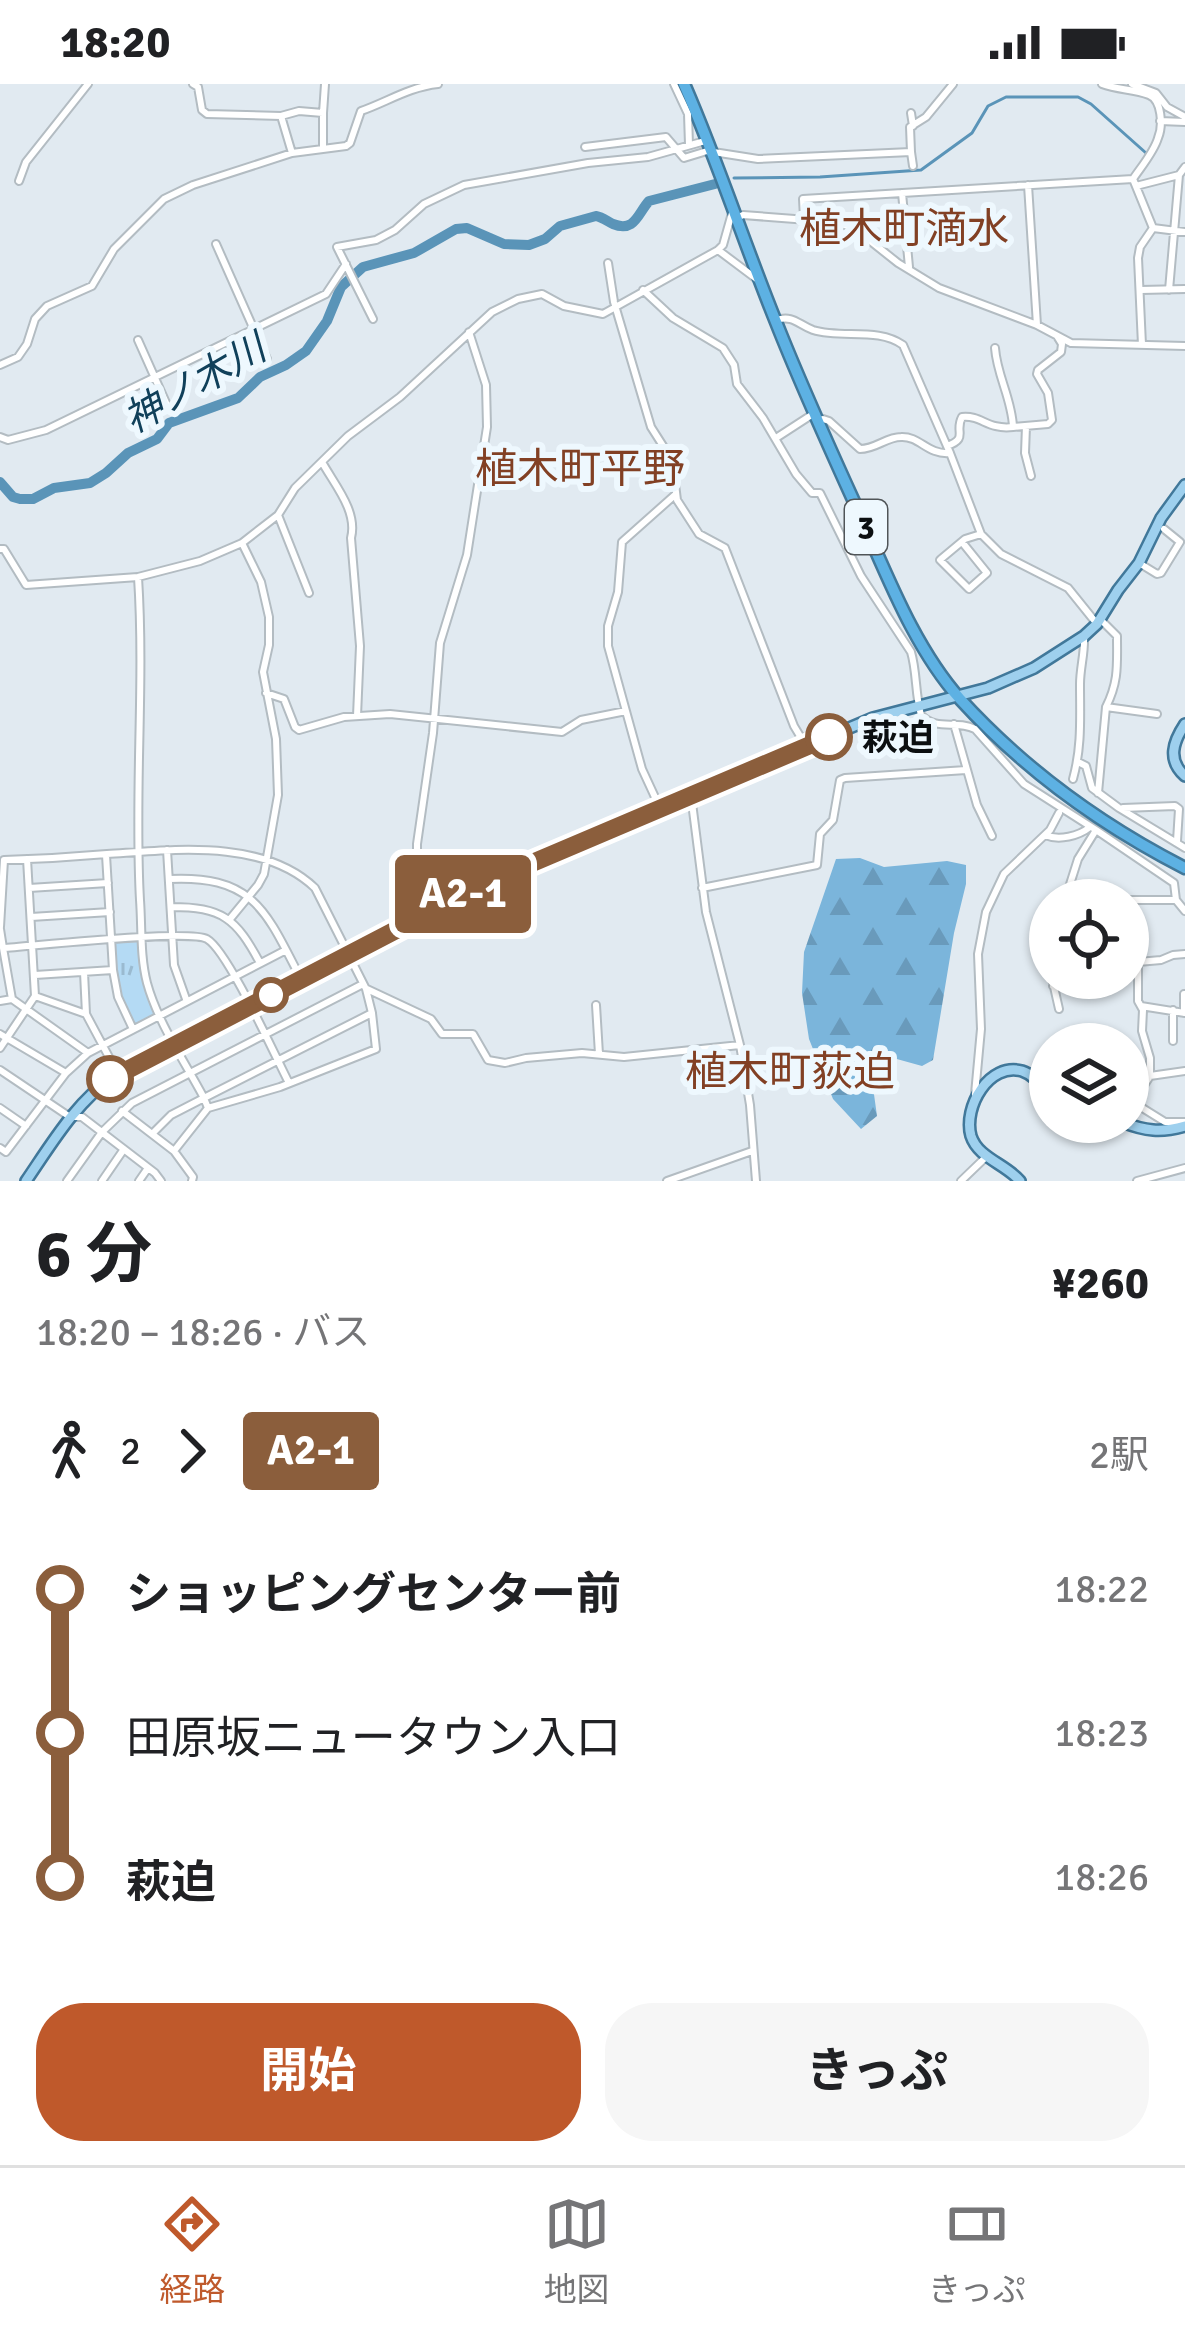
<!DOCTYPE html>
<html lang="ja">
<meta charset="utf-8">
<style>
:root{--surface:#fff;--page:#f6f6f6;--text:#202124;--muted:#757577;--line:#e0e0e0;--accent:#bf592b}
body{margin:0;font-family:Signika,"Noto Sans JP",sans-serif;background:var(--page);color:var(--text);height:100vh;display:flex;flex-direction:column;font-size:45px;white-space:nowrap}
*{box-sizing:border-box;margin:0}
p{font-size:39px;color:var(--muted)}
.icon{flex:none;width:66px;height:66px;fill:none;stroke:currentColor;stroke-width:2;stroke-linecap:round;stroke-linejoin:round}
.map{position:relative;height:1097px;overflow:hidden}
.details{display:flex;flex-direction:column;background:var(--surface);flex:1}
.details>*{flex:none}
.badge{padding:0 24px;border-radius:9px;font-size:42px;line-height:78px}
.buttons{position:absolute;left:1029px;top:795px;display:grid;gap:24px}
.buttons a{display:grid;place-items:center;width:120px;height:120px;border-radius:50%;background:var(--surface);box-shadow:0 3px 9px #0004;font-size:60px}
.map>.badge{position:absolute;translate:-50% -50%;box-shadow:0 0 0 6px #fff}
.legs{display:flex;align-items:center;gap:18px;height:132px;padding:0 36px;font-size:39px}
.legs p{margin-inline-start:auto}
.overview{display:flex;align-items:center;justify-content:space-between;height:204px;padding:0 36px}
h1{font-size:66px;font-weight:700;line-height:90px}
.cta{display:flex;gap:24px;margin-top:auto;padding:24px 36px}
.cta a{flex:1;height:138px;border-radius:48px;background:var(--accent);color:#fff;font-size:48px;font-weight:700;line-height:138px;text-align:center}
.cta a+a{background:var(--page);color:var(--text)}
ul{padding:0 36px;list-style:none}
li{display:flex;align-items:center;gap:42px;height:144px;font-size:45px}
li i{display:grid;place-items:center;width:18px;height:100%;margin:0 15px;background:currentColor}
li i::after{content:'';width:30px;height:30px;margin:-15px;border:9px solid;border-radius:50%;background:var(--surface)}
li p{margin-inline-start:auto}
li:first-child i{background:linear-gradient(#0000 50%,currentColor 0)}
li:last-child i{background:linear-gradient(currentColor 50%,#0000 0)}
.status{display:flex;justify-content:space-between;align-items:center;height:84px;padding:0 60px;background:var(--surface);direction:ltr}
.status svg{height:33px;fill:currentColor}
.menu{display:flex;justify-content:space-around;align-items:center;height:168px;border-top:3px solid var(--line);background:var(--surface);font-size:33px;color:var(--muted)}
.menu a{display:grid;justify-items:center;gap:6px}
.menu .on{color:var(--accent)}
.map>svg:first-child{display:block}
.forest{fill:url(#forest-firs)}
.park{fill:url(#park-tufts)}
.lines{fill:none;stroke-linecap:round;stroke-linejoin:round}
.stream{stroke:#5a94b8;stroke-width:3}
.river{stroke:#5a94b8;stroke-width:10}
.minor-casing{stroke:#b3bcc2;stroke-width:10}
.major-casing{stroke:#41789a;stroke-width:14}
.highway-casing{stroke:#41789a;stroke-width:15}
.minor{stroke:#fff;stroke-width:6}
.major{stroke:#9ed0ee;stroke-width:9}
.highway{stroke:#5db1e3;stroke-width:10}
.line-1-casing{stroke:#fff;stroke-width:27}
.line-1{stroke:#8b5e3c;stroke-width:18}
.stop-1-dot{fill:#fff;stroke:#8b5e3c;stroke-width:6}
.labels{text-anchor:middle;stroke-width:12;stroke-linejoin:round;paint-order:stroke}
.shield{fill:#eef8fe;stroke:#505558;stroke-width:3}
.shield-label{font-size:33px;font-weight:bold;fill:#0c0f11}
.stop-label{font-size:36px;font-weight:bold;fill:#0c0f11;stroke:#eef8fe;text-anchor:start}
.water-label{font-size:39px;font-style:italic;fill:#10405a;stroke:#eef8fe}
.quarter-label{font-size:42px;fill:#824024;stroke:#eef8fe}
</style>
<div class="status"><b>18:20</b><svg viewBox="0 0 49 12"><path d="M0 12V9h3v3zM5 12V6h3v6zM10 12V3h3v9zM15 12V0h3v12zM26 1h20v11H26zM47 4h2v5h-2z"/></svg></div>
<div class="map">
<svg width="1185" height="1097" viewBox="0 0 1185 1097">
<defs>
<pattern id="forest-firs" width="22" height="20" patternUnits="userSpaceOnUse" patternTransform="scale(3)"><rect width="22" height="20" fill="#7bb5db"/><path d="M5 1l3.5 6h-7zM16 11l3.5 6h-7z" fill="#699abb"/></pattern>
<pattern id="park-tufts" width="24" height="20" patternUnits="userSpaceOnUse" patternTransform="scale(3)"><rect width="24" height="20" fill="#b4daf4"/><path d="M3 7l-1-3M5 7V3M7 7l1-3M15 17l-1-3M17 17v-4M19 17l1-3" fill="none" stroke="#9abad0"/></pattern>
</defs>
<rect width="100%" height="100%" fill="#e1eaf1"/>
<path class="forest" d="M860,774L884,783L947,777L966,781V800L954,849L933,976L922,982L868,967L877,1032L861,1045L833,1015L809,955L802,909L804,868L836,775Z"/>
<path class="park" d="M138,858L141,884L154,931L134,942L119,911L113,859Z"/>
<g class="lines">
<path class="stream" d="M734,94L820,93L921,86L972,49L988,22L1006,13H1078L1091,20L1146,69"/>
<path class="river" d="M0,398L13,413L20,415H33L54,404L90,399L106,389L128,369L157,355L169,339L238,314L260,293L286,281L306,267L327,237L341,203L363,183L414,169L456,145L467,144L504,160L529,161L545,155L560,142L596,132C602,133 607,137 613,140C635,149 638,129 649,117L715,100"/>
<defs>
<path id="minor" d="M193,0L198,3L202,26L207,30L281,32L299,27L323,29L325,0
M674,0L688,30L689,61
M1102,0C1118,6 1134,5 1149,11C1162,16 1163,42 1158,54C1154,68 1141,83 1133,95
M1132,0L1156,9L1167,23L1185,33
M911,29L913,42
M1160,37L1185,38
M323,62V29
M585,63L666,53L684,74L707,67L758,75L911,68L910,43L926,33L953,0
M911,68L913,82
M292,69L346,62L350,59L361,27C387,18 409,3 438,0
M1133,95L1153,144L1140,163L1138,174L1142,261
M19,97L26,78L88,0
M1028,101L1037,241
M1136,102L1179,91L1185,83
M902,109L909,183
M737,134L743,131L834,138L854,144L898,179L939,204L1037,241L1071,259L1185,262
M804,134L803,115L1133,95
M1153,144L1185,148
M216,160L267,275
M718,166L758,196
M608,179L614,218L651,343L672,376L677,416L699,450L725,464L794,642L806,662
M643,206L673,234L723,264L734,281L737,300L763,334L796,390L812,409H820L861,492L911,568C917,588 915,610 921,631C938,648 955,635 975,645L1024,700L1096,746L1078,775L1065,816
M1141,206L1185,205
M1169,206L1179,91
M373,235L337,163L376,156L395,146L424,120L464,101L588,79L648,73L705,57
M776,236C794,231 797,240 813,246C842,255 878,243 903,261L950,369L981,450L1001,470L1068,504L1097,540
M138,256L167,321
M0,281L18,273L27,260L35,235L47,222L92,202L114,165L164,115L193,101L292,69L281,32
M818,337L823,335L829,337L860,365C876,365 886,353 901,353C920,352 927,371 950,369
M1026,342L1025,369L1031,392
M1013,343L1048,340L1052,336L1048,309L1037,290L1038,286L1061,268L1062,260L1057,252
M0,353L8,356L46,346L326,210L346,180
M776,354L813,330
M947,362C969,354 954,348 962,333C982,331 987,346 1013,343C1012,315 997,292 995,264
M322,378C334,400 358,427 351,454L360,562L357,632
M278,431L309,509
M962,458L987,489L969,505L940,476L941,475L965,455L981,450
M0,465H4L26,501L138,493L200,477L242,459L278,431L295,404L348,352L400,313L492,228L518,215L542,210L564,222L603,230L718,166L723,161L732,129
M1139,479L1157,490L1161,489L1180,458L1164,445
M1100,535L1117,552C1117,581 1119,597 1106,623
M266,609L284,615L295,643L299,646L344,633L390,630L562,648L581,636L626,627
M954,640L977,721L992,752
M1078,678L1086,682L1092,704L1119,724L1185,764
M1073,695C1082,662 1080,634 1080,600C1080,584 1085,568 1084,552
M1098,709L1106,623L1157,630
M691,711L706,828L740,961L750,1021L756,1097
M660,724L642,685L608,562V542L618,508L622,458L676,410
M1123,724L1175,722L1179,725L1177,757
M1096,746L1174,799L1176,816L1185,827
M1045,751C1059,757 1079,752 1090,743
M167,766L174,881L186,915
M106,771L113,886L118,913L132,943
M169,795C254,791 266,827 301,895
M29,804L108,799
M702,804L817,781L820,750L833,736L840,696L845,694L966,686
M1066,812L1111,816
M1117,816H1176
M171,823C222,823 236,834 260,879
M425,830L417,794V760L433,649L440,559L467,471L487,343L486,301L469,248
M31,833L110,828
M230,835L258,801L264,790L278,711L276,655L263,588L269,561V533L261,498L242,459
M0,843L4,776C39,775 73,773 107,770C172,766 263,754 315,804L366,905L372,929L204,1014C185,978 158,939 147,899C140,872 142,843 140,816C134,708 145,601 138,493
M0,845L3,864C34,862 189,845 207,855C228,867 275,972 289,999
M3,864L12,915L88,969
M1128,870L1134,872L1138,878L1161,876L1173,871L1185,870
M1138,878V917L1143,926L1142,947L1150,974V992L1139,1009L1136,1020L1165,1038H1185
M84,888L86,930
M35,891L113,886
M1052,894L1059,925
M1053,902L1084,903
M367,905L431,935L442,950H473L488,976L505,979L526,974L582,969L624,973L740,961
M1184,910V929
M35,912L86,930L118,990
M0,917L12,915
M596,921L599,970
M1141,922L1185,929
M1173,926V957
M0,950L66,989
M0,964L35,912L27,775
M0,986L70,1033H82L155,1089L161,1097
M1150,992L1185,987
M975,1010L981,945L978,870L986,828L1004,790L1050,746L1059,729
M0,1024L26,1042
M208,1024L280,1003L376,965L372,929
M122,1027L174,1067L193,1093L192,1097
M153,1049L171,1031L204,1014
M0,1064L6,1068L66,989L88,969L286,866
M174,1067L208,1024L204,1014
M67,1097L102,1048L132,1019L363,900
M102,1097L124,1065
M139,1097L148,1084
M667,1097L752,1067
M961,1097L987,1072
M1137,1097L1185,1084"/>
<path id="major" d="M1185,640C1173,658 1167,676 1185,692
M1122,1038C1145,1047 1161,1049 1185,1042
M26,1097C52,1059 76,1018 114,992L492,795L873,634L988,604L1034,584L1084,552L1097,540L1118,506L1139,479L1161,434L1185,401
M1020,1097C1006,1080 978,1074 971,1052C963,1023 989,978 1022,987C1035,991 1042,1004 1050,1013"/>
<path id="highway" d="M684,0C718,78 744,159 776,238C802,304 831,367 860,431C888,493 914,563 960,615C1024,685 1101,741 1185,784"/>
</defs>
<use href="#minor" class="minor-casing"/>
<use href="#major" class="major-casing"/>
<use href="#highway" class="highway-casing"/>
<use href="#minor" class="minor"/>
<use href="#major" class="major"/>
<use href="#highway" class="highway"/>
</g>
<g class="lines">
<defs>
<path id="line-1" d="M110,995L492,796L829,653"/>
</defs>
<use href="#line-1" class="line-1-casing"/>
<use href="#line-1" class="line-1"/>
</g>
<g class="stop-1-dot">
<circle cx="829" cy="653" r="21"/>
<circle cx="271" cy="911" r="15"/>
<circle cx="110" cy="995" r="21"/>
</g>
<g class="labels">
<rect class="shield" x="845" y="416" width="42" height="54" rx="9"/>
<g class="shield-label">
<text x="866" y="455">3</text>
</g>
<g class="stop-label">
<text x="862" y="666">萩迫</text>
</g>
<g class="water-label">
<text transform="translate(194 299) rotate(-30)" y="14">神ノ木川</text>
</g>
<g class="quarter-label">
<text x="904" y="159">植木町滴水</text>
<text x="580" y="399">植木町平野</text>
<text x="790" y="1002">植木町荻迫</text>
</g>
</g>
</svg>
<div class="buttons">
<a><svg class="icon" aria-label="locate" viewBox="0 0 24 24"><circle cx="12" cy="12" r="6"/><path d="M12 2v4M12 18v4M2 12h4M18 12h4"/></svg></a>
<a><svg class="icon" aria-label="layers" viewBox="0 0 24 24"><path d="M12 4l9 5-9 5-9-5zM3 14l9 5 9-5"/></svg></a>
</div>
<b class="badge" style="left:463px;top:810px;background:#8b5e3c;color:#fff">A2-1</b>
</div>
<section class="details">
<div class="overview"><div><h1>6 分</h1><p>18:20 – 18:26 · バス</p></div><b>¥260</b></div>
<div class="legs"><svg class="icon" aria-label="walk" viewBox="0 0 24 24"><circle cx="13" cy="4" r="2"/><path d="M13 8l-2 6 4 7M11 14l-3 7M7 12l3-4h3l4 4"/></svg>2<svg class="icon" aria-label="forward" viewBox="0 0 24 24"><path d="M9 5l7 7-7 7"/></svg><b class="badge" style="background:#8b5e3c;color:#fff">A2-1</b><p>2駅</p></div>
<ul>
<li><i style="color:#8b5e3c"></i><b>ショッピングセンター前</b><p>18:22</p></li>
<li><i style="color:#8b5e3c"></i><span>田原坂ニュータウン入口</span><p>18:23</p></li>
<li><i style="color:#8b5e3c"></i><b>萩迫</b><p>18:26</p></li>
</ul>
<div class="cta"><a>開始</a><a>きっぷ</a></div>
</section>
<nav class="menu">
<a class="on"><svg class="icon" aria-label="directions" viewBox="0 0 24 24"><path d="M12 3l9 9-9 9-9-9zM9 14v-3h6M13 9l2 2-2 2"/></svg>経路</a>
<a><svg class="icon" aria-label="map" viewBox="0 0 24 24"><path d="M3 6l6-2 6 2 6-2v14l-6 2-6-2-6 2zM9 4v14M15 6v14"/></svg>地図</a>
<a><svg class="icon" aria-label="tickets" viewBox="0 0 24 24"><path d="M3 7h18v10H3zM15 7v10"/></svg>きっぷ</a>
</nav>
